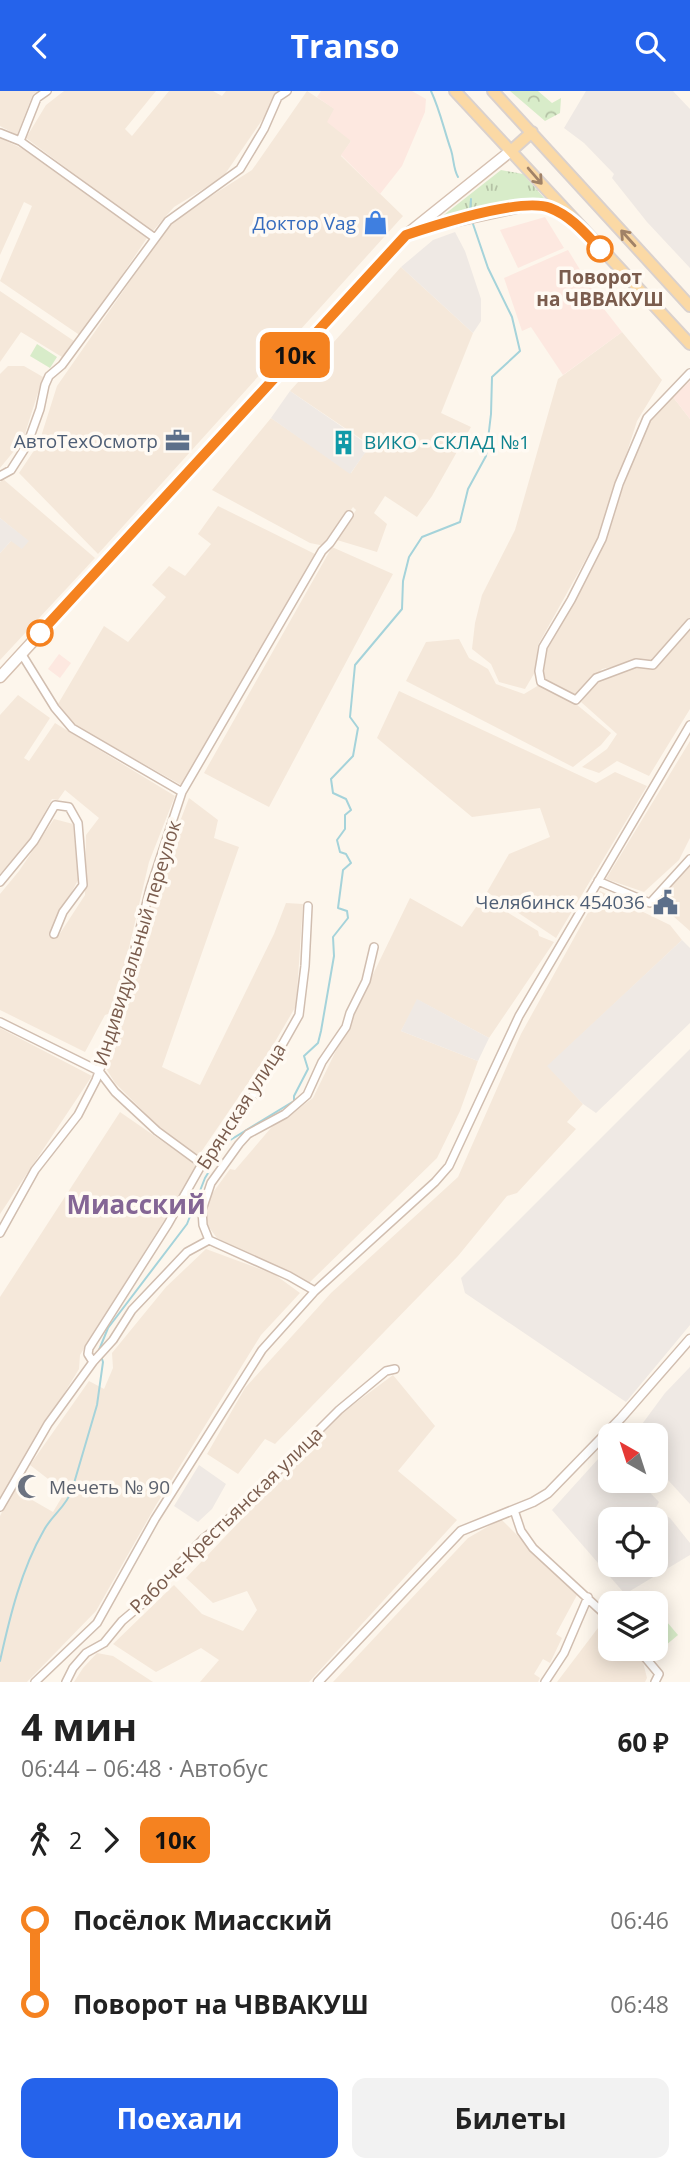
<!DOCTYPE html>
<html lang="ru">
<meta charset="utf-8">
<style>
:root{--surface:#fff;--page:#f2f2f2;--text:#222;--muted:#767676;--accent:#2563eb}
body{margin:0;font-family:"Open Sans",sans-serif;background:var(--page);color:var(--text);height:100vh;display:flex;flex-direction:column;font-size:26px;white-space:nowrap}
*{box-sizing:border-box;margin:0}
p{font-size:23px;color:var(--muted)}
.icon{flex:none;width:38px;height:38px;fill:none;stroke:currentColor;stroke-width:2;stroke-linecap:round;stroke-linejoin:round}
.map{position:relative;height:1591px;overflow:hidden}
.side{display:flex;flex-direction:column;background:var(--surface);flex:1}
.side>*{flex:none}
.badge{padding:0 14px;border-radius:10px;font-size:24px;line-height:46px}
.needle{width:46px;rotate:321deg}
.fabs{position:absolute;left:598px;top:1332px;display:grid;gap:14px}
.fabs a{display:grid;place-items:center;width:70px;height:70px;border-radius:14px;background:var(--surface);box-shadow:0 4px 18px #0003;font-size:35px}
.map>.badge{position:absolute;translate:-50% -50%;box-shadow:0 0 0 4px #fff}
.legs{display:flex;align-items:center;gap:10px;height:77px;padding:0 21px;font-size:23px}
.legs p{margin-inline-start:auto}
.head{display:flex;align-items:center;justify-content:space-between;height:119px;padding:0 21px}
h1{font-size:38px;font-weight:700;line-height:52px}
.action{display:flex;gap:14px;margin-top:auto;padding:14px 21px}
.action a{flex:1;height:80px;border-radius:14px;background:var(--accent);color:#fff;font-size:28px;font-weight:700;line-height:80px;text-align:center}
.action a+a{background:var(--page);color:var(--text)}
ul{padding:0 21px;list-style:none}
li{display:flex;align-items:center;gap:24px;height:84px;font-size:26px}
li i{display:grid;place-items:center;width:10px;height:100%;margin:0 9px;background:currentColor}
li i::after{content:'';width:18px;height:18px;margin:-9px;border:5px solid;border-radius:50%;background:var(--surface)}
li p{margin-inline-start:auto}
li:first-child i{background:linear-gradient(#0000 50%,currentColor 0)}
li:last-child i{background:linear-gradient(currentColor 50%,#0000 0)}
header{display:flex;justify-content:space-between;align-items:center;height:91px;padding:0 21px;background:var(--accent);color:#fff;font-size:32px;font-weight:700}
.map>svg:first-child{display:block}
.residential{fill:#f5e8da}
.commercial{fill:#fde8e0}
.industrial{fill:#efe9e4;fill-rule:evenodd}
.grass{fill:url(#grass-tufts)}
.forest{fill:url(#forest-crowns)}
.pitch{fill:#d8ecc9}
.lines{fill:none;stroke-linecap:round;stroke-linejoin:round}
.stream{stroke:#a5d3da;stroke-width:2}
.minor-casing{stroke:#d1beb0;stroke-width:10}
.tertiary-casing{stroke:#d1beb0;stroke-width:11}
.secondary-casing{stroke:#d6c0b0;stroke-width:13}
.primary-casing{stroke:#dad1cd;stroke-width:14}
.minor{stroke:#fff;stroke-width:7}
.tertiary{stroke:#fff;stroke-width:8}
.secondary{stroke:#fff;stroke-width:10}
.primary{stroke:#fbd9a5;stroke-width:10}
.oneway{stroke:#a18267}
.line-1-casing{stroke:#fff;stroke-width:16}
.line-1{stroke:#f58220;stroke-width:10}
.stop-1-dot{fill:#fff;stroke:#f58220;stroke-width:3.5}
.labels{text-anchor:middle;stroke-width:7;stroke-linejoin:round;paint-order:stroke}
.shop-label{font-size:19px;fill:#366cbe;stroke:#fffaf3;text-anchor:end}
.stop-label{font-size:19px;font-weight:bold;fill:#7a5c4d;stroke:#fffaf3}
.service-label{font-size:19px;fill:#4e5e75;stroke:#fffaf3;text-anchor:end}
.culture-label{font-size:19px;fill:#0d838f;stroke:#fffaf3;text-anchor:start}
.street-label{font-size:19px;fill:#7a5c4d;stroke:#fffaf3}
.worship-label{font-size:19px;fill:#5b616d;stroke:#fffaf3;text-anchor:start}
.district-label{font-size:26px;font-weight:bold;fill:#846695;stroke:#fffaf3}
</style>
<header><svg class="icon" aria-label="back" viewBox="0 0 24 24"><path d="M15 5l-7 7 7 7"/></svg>Transo<svg class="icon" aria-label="search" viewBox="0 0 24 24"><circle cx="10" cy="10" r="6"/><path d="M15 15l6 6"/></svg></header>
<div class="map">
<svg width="690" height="1591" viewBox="0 0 690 1591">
<defs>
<pattern id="grass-tufts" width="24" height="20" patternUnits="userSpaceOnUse" patternTransform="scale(1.75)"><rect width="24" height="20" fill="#d8ecc9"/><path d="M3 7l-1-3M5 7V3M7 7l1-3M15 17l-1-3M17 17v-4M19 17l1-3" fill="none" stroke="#b4c2a5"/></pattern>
<pattern id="forest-crowns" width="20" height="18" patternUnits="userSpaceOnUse" patternTransform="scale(1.75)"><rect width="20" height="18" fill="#d8ecc9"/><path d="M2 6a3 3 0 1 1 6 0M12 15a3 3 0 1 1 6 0" fill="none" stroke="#b4c2a5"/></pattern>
</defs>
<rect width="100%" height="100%" fill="#fdf6ec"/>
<path class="residential" d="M0,0H38L33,3L17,44L0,35Z
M64,0H156L125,38L132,45L169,0H213L222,5L226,0H282L223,86L174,116L152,141L26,47L46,14Z
M307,0L335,18L351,50L341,65L403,125L98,463L19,382L39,352L57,295L172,130L252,79Z
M0,47L23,58L147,147L81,245L0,190L32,115L24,111L0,164Z
M401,176L473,242L441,322L471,336L432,405L417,426L385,405L374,422L387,433L377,461L337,449L356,419L353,416L325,455L310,452L212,399L271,327L351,382L370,354L290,300Z
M0,200L74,250L62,266L21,241L0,271Z
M622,241L662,289L637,330L602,439L538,554L535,581L525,598L499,591L491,573L472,558L475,532L482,504L515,439L558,288Z
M8,275H24L43,286L23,349L0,377V283Z
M673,306L690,328V527L680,536L654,570L635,571L602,578L575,606L543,587L546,561L595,471L647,333Z
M3,388L95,467L0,569V462L11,450H28L0,427V391Z
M218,415L315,463L183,695L75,634L58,613L104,535L128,551L166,506L152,494L169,475L185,485L211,453L198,443Z
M332,456L393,483L269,716L204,682Z
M690,538V618L649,685L617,670L599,682L582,676L607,658L617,643L581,611L597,590L636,577H654Z
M459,548L469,567L488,578L496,593L524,603L539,594L576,613L611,642L601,654L573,676L406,590L426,551Z
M399,600L596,692L615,681L647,695L556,847L487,801L509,763L550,746L540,717L472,726L377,647Z
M18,604L50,627L24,667L29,670L55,632L175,705L149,771L114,921L105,924L85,961L0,919V803L19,780L54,728L73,733L78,789L49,844L57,847L85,804L86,744L99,727L65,699L58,709L52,708L26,756L0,783V624Z
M690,650V747L679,769L644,801L606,788Z
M189,707L218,729L214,747L239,756L162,976L200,994L274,843L286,812L303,813L296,915L269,961L197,1067L161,1038L115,992L107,979L151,806Z
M690,771V840L656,810Z
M600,800L670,834L682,849L548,975L583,1013L567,1031L576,1038L517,1102L507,1105L458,1165L275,1353L265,1348L238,1383L207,1363L245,1297L331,1202L458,1086L521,943Z
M410,807L462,836L481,809L489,810L538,840L539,845L554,851L489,947L418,909L401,940L478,970L460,1020L437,1067L309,1192L217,1147L208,1135L205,1122L209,1107L230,1078L235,1079L276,1031L288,1025L313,1007Z
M0,937L92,985L0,1123Z
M120,1021L198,1075L80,1264L79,1278L15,1383L0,1413V1206Z
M206,1158L274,1183L300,1202L261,1244L156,1414L96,1520L27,1591H0V1425L13,1398L53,1421L65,1401L30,1374L89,1290L104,1298L113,1277L112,1262L166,1196Z
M393,1284L435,1335L398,1380L457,1429L309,1591H200L219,1569L201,1557L156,1581L113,1553L174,1494L202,1523L243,1540L257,1519L247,1500L213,1512L186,1487L342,1322Z
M501,1428L577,1504L556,1543L562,1547L550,1572L543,1568L534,1583L540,1587L538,1591H333L468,1447Z
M601,1533L611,1542V1558H628L643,1571L647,1587L645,1591H557Z
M97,1562L113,1565L153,1591H74L83,1577Z"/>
<path class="commercial" d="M321,0H412L426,8L425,21L402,75L380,103L341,64L351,50L327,31L334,18L317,6Z
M545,126L564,157L518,177L500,139Z
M568,159L604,218L622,241L563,284L531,236L522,240L504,187Z
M690,290V328L673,306Z
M59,563L71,572L60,587L48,578Z"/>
<path class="industrial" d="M586,0H673L690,18V177L647,131L612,87L614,83L584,52L564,37Z
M455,141L465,160L481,208V230L473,242L401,176L433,149Z
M290,300L370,355L350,383L271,327Z
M0,427L29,450L22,458L11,450L0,462Z
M682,849L690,857V932L596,1022L583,1013L547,975Z
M417,908L489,947L478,970L401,940Z
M690,958V1234L626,1311L465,1202L461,1187Z
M690,1276V1413L656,1376V1344H634L665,1302Z
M608,1357L611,1360V1390H639L659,1411L655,1418L670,1427L690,1452V1464L625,1503L552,1419ZM611,1428H656V1474H611Z
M199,1374L226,1393L212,1418L198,1431L174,1415Z"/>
<path class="grass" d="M501,79L523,83L545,108L440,127Z
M656,1518L678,1544L659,1560L656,1556Z"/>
<path class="forest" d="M510,0H538L552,12L561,7L560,22L545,30Z"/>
<path class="pitch" d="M37,253L57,266L50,277L30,265Z"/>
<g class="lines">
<path class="stream" d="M431,0C440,19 444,39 451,59C454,68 453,77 458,86
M470,122L471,108
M99,1259L108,1237L187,1133L205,1087L227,1051L294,1010V1005L308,978L304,965L318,952L321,940L334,865L333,846L348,827L347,820L338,817L343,779L351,772L346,763L340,761L337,749L345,738V724L351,719L346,708L333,702L331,688L353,665L358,637L350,626L355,574L402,518L403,490L409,466L422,446L460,431L468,398L486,365L491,323L492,286L520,260L512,226L488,177L473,133
M0,1570C10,1525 21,1479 44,1439C52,1424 66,1416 72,1399L97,1314L103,1271L101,1265"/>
<defs>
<path id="minor" d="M0,42L20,50L155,147
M20,50L37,7L47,0
M690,282L647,327L619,393L602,448L571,509L543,556L539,580L541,591L576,609L596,587L636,572L653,574L690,532
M0,385L11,379L27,354L40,318L45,294L49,285L62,274L168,130L240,78L264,38L278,6L287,0
M21,562L55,617L72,637L182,701
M598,790L650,812L690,768
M0,791L34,750L55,714L69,716L78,732L83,794L63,821L54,843
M0,931L99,980L115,1001L157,1040L202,1073
M0,1142L35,1079L78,1024L96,989L107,959L127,890L150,798L182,701L322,460L330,452L349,424
M209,1149L289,1185L315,1200
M93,1271L88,1263L89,1257L168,1133L202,1073L256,1000L299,924L305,875L308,815
M0,1416L48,1333L93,1271L113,1249L132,1219L187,1161L209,1149L203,1134L202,1119L211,1092L239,1053L248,1043L285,1023L307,1004L322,971L346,936L350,922L366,890L374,856
M514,1419L521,1440L533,1457L611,1529
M638,1558L659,1583L655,1591
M35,1591L97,1532L155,1428L262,1259L315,1200L435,1091L449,1075L519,925L690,634
M66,1591L73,1577L86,1562L104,1552L122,1530L141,1514L203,1448L236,1422L339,1319L386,1280L395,1278
M545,1591L564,1562L588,1506"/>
<path id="tertiary" d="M318,1591L461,1440L533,1411L548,1402L621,1327L690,1248"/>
<path id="secondary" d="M413,142L442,133L529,114L547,116L573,130
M0,586L406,144L512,59"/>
<path id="primary" d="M455,0L690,253
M493,0L690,215
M512,59L532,41"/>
</defs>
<use href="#minor" class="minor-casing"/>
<use href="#tertiary" class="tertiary-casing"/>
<use href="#secondary" class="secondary-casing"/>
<use href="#primary" class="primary-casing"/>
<use href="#minor" class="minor"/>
<use href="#tertiary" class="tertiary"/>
<use href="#secondary" class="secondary"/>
<use href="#primary" class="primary"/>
</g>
<defs><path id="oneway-shaft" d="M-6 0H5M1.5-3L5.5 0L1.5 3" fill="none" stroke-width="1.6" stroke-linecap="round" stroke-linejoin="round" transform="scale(1.75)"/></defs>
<g class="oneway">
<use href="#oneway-shaft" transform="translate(535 85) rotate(49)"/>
<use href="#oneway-shaft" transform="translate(628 147) rotate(-132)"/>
</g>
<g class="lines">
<defs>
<path id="line-1" d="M40,542L406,144C436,134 522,106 550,117C571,125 585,142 600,158"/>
</defs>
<use href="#line-1" class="line-1-casing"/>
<use href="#line-1" class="line-1"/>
</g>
<defs>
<symbol id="shop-bare" viewBox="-9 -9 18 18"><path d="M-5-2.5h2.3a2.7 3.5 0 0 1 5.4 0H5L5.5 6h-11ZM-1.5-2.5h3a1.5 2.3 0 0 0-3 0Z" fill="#3f7fe0" stroke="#fffaf3" stroke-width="2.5" paint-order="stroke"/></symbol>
<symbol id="office-bare" viewBox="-9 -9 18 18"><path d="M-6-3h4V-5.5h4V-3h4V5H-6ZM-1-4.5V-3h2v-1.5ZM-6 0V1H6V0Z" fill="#5c6f8a" stroke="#fffaf3" stroke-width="2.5" paint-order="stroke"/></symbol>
<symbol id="building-bare" viewBox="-9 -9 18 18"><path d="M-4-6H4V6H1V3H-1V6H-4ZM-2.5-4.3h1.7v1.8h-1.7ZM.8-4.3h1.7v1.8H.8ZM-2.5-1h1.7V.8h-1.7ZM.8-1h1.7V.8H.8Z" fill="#0f9aa8" stroke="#fffaf3" stroke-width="2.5" paint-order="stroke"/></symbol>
<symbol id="civic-bare" viewBox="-9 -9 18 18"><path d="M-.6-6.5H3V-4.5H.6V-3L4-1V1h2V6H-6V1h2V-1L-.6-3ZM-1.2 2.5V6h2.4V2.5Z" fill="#5c6f8a" stroke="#fffaf3" stroke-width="2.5" paint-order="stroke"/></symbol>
<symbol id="mosque-bare" viewBox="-9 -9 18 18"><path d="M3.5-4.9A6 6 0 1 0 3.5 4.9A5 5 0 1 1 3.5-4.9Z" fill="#6b7280" stroke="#fffaf3" stroke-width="2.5" paint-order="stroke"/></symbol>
</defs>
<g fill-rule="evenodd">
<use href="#shop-bare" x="358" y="114" width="35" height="35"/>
<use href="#office-bare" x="160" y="332" width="35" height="35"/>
<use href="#building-bare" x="326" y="334" width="35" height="35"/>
<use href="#civic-bare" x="648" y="794" width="35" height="35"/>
<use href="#mosque-bare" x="12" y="1378" width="35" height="35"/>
</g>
<g class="stop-1-dot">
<circle cx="600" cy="158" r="12"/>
<circle cx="40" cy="542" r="12"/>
</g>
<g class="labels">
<g class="shop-label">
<text x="356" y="139">Доктор Vag</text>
</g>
<g class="stop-label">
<text x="600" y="193">Поворот<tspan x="600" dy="22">на ЧВВАКУШ</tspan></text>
</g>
<g class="service-label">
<text x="158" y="357">АвтоТехОсмотр</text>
<text x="645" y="818">Челябинск 454036</text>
</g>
<g class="culture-label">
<text x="364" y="358">ВИКО - СКЛАД №1</text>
</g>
<g class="street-label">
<text transform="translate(137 852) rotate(-73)" y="7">Индивидуальный переулок</text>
<text transform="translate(241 1015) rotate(-57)" y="7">Брянская улица</text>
<text transform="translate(226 1429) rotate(-44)" y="7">Рабоче-Крестьянская улица</text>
</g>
<g class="worship-label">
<text x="49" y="1403">Мечеть № 90</text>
</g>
<g class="district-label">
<text x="136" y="1123">Миасский</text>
</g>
</g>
</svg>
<div class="fabs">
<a><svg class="needle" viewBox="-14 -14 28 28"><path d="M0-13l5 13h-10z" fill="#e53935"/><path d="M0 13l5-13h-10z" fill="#767676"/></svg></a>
<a><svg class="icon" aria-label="locate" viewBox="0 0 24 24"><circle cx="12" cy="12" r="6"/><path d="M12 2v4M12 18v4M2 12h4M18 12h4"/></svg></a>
<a><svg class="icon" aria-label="layers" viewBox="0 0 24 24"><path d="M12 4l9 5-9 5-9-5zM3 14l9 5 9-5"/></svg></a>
</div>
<b class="badge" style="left:295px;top:264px;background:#f58220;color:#111">10к</b>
</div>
<section class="side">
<div class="head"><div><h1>4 мин</h1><p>06:44 – 06:48 · Автобус</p></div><b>60 ₽</b></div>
<div class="legs"><svg class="icon" aria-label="walk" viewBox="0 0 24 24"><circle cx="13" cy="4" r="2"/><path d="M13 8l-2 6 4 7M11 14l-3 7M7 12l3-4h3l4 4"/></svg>2<svg class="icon" aria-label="forward" viewBox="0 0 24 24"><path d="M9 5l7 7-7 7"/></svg><b class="badge" style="background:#f58220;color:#111">10к</b></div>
<ul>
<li><i style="color:#f58220"></i><b>Посёлок Миасский</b><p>06:46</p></li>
<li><i style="color:#f58220"></i><b>Поворот на ЧВВАКУШ</b><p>06:48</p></li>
</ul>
<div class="action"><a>Поехали</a><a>Билеты</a></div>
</section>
